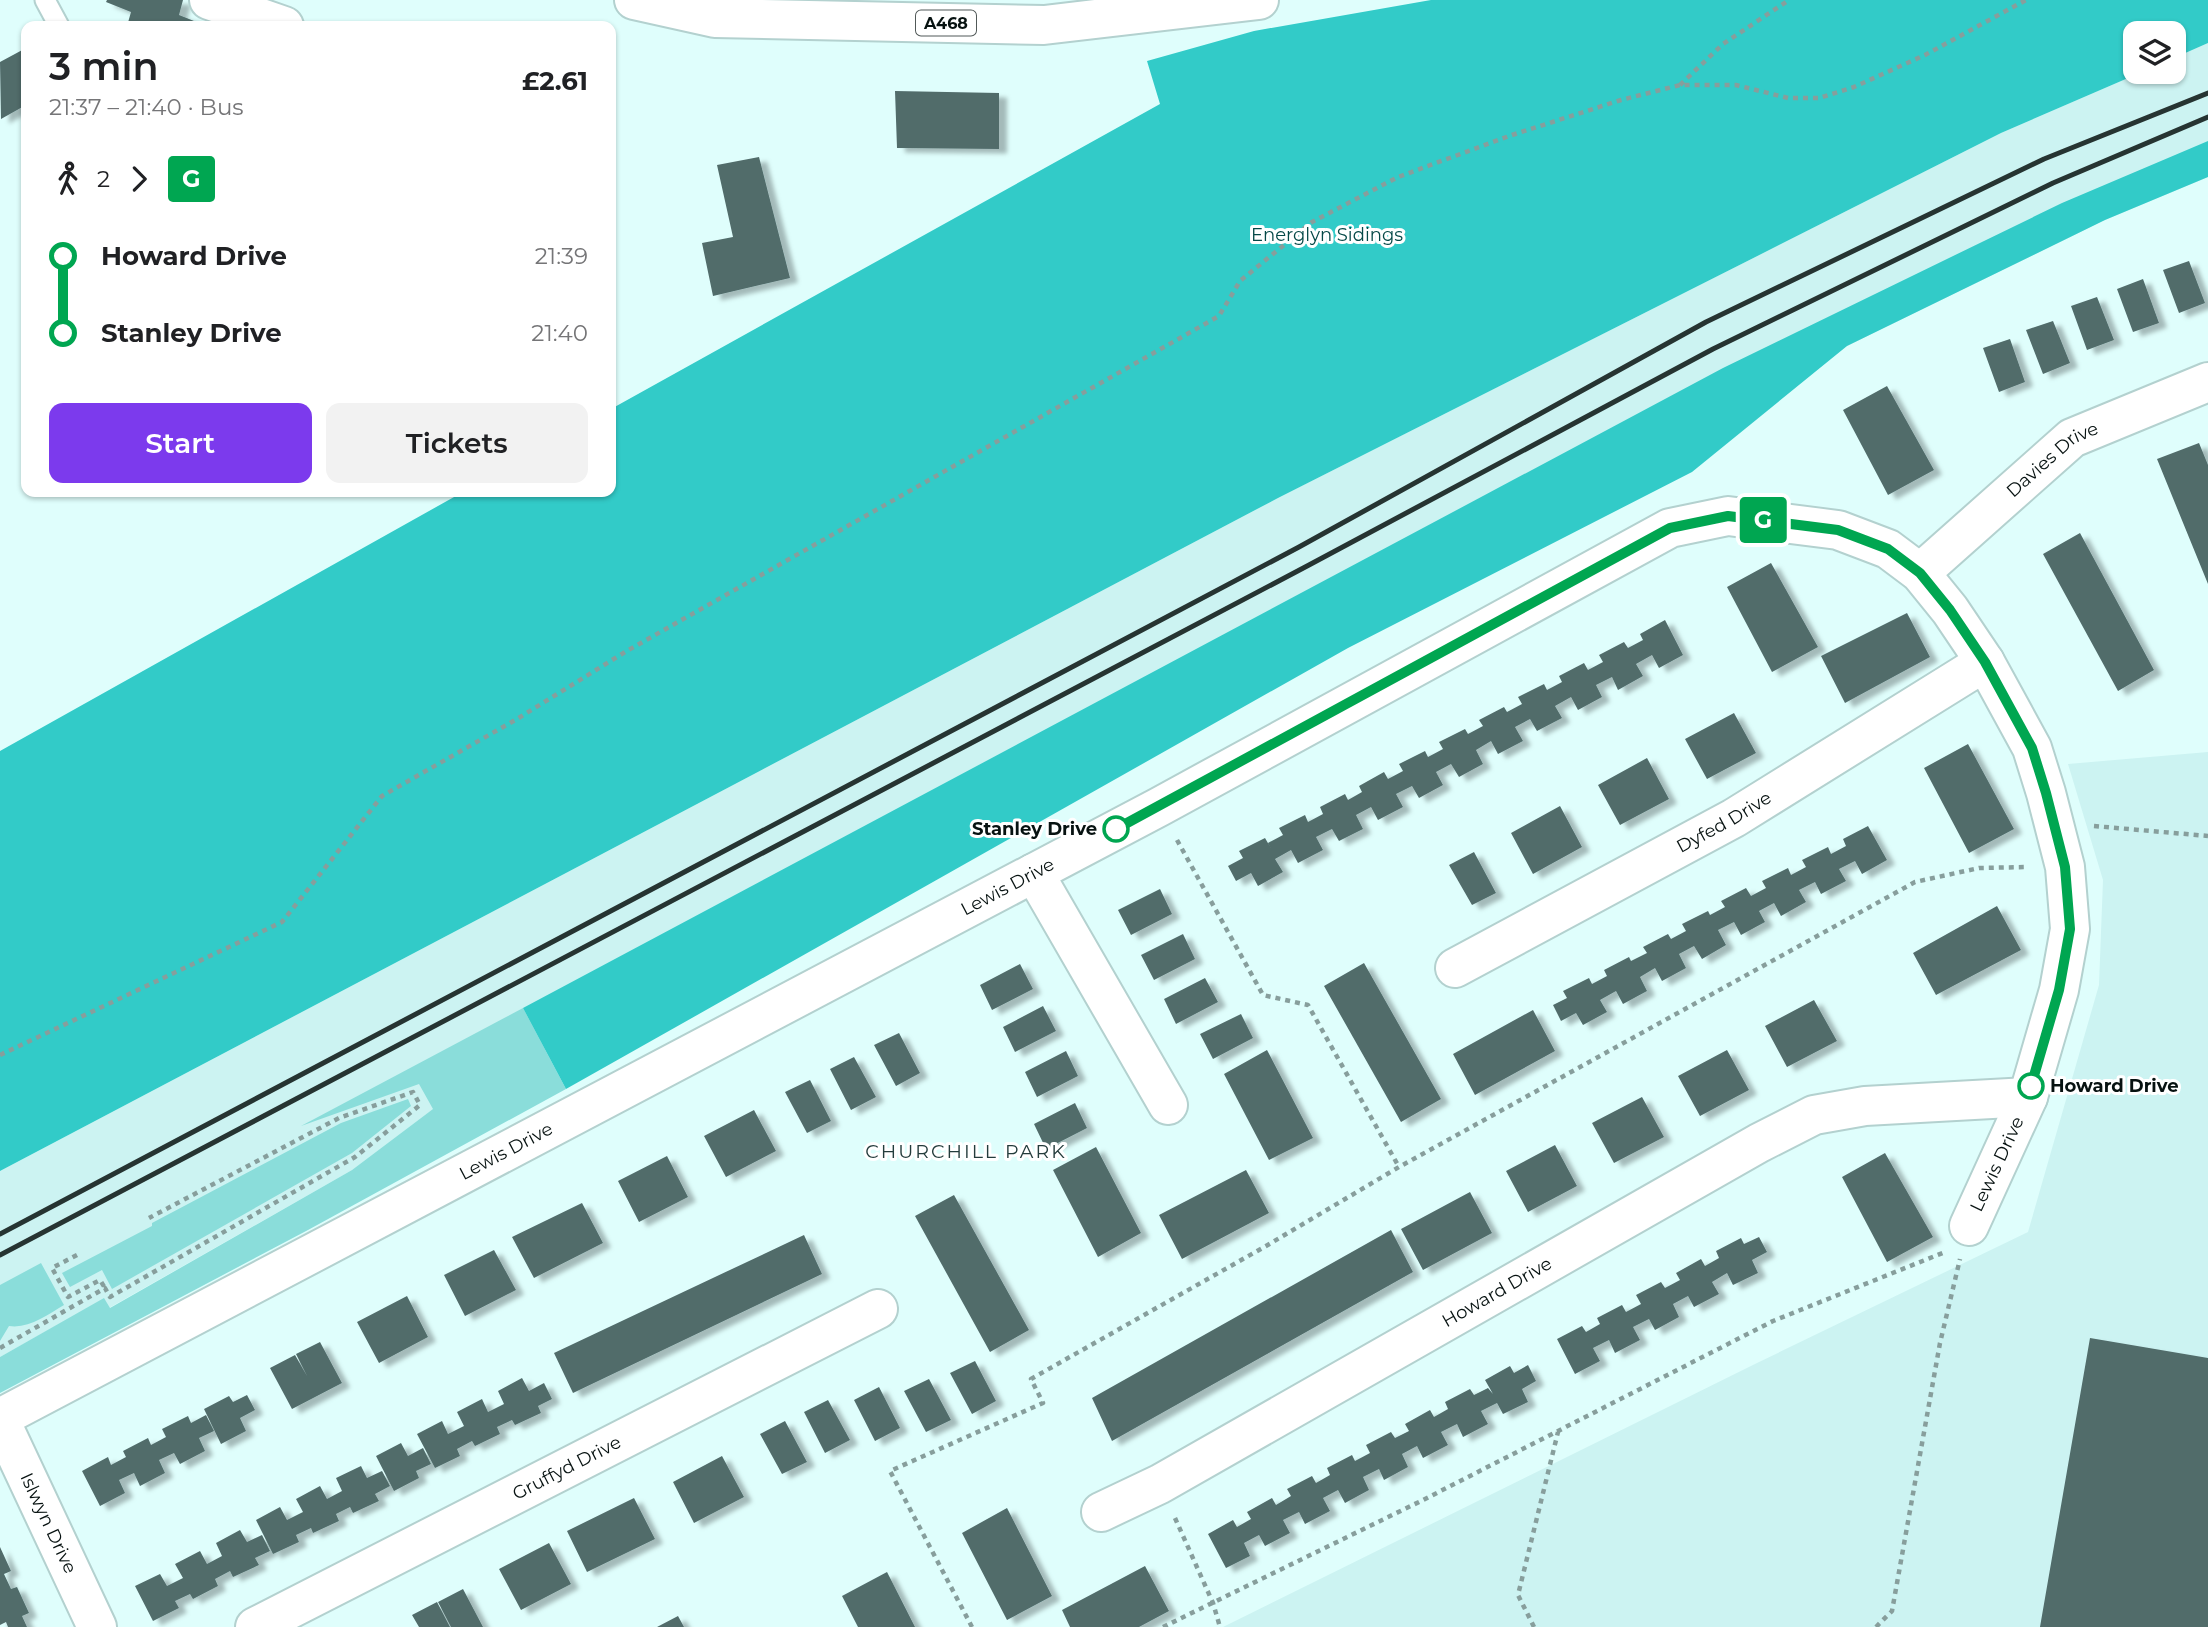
<!DOCTYPE html>
<meta charset="utf-8">
<style>
:root{--surface:#fff;--page:#f2f2f2;--text:#202124;--muted:#757577;--accent:#7c3aed}
body{margin:0;font-family:Montserrat,sans-serif;background:var(--page);color:var(--text);height:100vh;display:flex;flex-direction:column;font-size:26px;white-space:nowrap}
*{box-sizing:border-box;margin:0}
p{font-size:23px;color:var(--muted)}
.icon{flex:none;width:38px;height:38px;fill:none;stroke:currentColor;stroke-width:2;stroke-linecap:round;stroke-linejoin:round}
.map{position:relative;flex:1;overflow:hidden}
.panel{position:absolute;left:21px;top:21px;width:595px;height:476px;display:flex;flex-direction:column;background:var(--surface);border-radius:14px;box-shadow:0 2px 5px #0004}
.panel>*{flex:none}
.badge{padding:0 14px;border-radius:5px;font-size:24px;line-height:46px}
.controls{position:absolute;left:2123px;top:21px;display:grid;gap:14px}
.controls a{display:grid;place-items:center;width:63px;height:63px;border-radius:14px;background:var(--surface);box-shadow:0 2px 5px #0004;font-size:35px}
.map>.badge{position:absolute;translate:-50% -50%;box-shadow:0 0 0 4px #fff}
.legs{display:flex;align-items:center;gap:10px;height:77px;padding:0 28px;font-size:23px}
.legs p{margin-inline-start:auto}
.overview{display:flex;align-items:center;justify-content:space-between;height:119px;padding:0 28px}
h1{font-size:38px;font-weight:600;line-height:52px}
.cta{display:flex;gap:14px;margin-top:auto;padding:14px 28px}
.cta a{flex:1;height:80px;border-radius:14px;background:var(--accent);color:#fff;font-size:28px;font-weight:600;line-height:80px;text-align:center}
.cta a+a{background:var(--page);color:var(--text)}
ul{padding:0 28px;list-style:none}
li{display:flex;align-items:center;gap:24px;height:77px;font-size:26px}
li i{display:grid;place-items:center;width:10px;height:100%;margin:0 9px;background:currentColor}
li i::after{content:'';width:18px;height:18px;margin:-9px;border:5px solid;border-radius:50%;background:var(--surface)}
li p{margin-inline-start:auto}
li:first-child i{background:linear-gradient(#0000 50%,currentColor 0)}
li:last-child i{background:linear-gradient(currentColor 50%,#0000 0)}
.map>svg:first-child{display:block}
.built{fill:#ccf3f2}
.green{fill:#8addda}
.forest{fill:#32cbc8}
.building{fill:#516c6b;filter:url(#shadow)}
.lines{fill:none;stroke-linecap:round;stroke-linejoin:round}
.service-casing{stroke:#b3d1cf;stroke-width:23}
.minor-casing{stroke:#b3d1cf;stroke-width:42}
.primary-casing{stroke:#b3d1cf;stroke-width:42}
.path{stroke:#879e9c;stroke-width:4.5;stroke-dasharray:5 5;stroke-linecap:butt}
.service{stroke:#fff;stroke-width:19}
.minor{stroke:#fff;stroke-width:38}
.primary{stroke:#fff;stroke-width:38}
.rail{stroke:#263432;stroke-width:5}
.line-1-casing{stroke:#fff;stroke-width:16}
.line-1{stroke:#00a651;stroke-width:10}
.stop-1-dot{fill:#fff;stroke:#00a651;stroke-width:3.5}
.labels{text-anchor:middle;stroke-width:6;stroke-linejoin:round;paint-order:stroke}
.shield{fill:#fff;stroke:#515958;stroke-width:2}
.shield-label{font-size:16px;font-weight:bold;fill:#071211}
.park-label{font-size:18px;fill:#044847;stroke:#fff}
.street-label{font-size:18px;fill:#071211;stroke:#fff}
.stop-label{font-size:18px;font-weight:bold;fill:#071211;stroke:#fff;text-anchor:end}
.neighbourhood-label{font-size:19px;letter-spacing:2px;fill:#233c3c;stroke:#fff}
</style>
<div class="map">
<svg width="2208" height="1627" viewBox="0 0 2208 1627">
<defs>
<filter id="shadow"><feDropShadow dx="8" dy="4.5" stdDeviation="2" flood-color="#0004"/></filter>
</defs>
<rect width="100%" height="100%" fill="#dffefc"/>
<path class="built" d="M2208,43V177L2105,220L1847,346L428,1113L352,1170L109,1308L104,1299L0,1357V1171L1278,498L2001,133L2142,72H2174V58Z
M2208,752V1627H1223L1757,1363L2028,1232L2099,985L2103,880L2068,764Z"/>
<path class="green" d="M523,1008L566,1089L308,1230L0,1393V1357L104,1298L110,1308L352,1170L433,1109L419,1084L301,1126Z
M408,1099L411,1106L352,1153L112,1289L102,1270L70,1287L62,1273L152,1226V1223L341,1123Z
M41,1263L64,1305C47,1315 29,1329 9,1326L0,1341V1285Z"/>
<path class="forest" d="M1431,0H2208V43L2174,58V33H2135V72H2142L2001,133L1278,498L0,1171V751L463,492H611V409L1160,104L1147,61L1254,31Z
M2208,141V177L2105,220L1847,346L1692,472L1348,648L566,1089L523,1008L1723,368L2062,203Z"/>
<path class="building" d="M107,0H183L179,15L194,21L193,26H127L131,12L106,2Z
M26,48V105L1,119L0,62Z
M895,91L999,93V149L897,148Z
M759,157L790,278L713,296L702,243L733,237L717,165Z
M2189,261L2205,303L2179,313L2163,270Z
M2143,279L2159,323L2133,332L2117,289Z
M2097,297L2114,340L2087,350L2071,306Z
M2053,321L2070,363L2043,374L2026,330Z
M2010,339L2025,382L1999,392L1983,348Z
M1887,386L1934,470L1888,495L1843,410Z
M2199,443L2208,465V584L2157,459Z
M2080,533L2154,670L2118,691L2043,554Z
M1771,563L1818,647L1772,672L1727,587Z
M1907,613L1930,657L1845,703L1821,656Z
M1665,620L1683,655L1659,668L1652,655L1636,664L1643,676L1618,690L1612,677L1596,685L1602,697L1578,710L1571,697L1555,706L1562,718L1537,731L1530,719L1515,727L1523,741L1498,754L1491,741L1476,750L1483,764L1459,777L1451,764L1436,772L1443,785L1419,798L1412,786L1396,794L1403,807L1378,820L1371,807L1356,815L1363,829L1339,841L1332,829L1316,837L1323,850L1298,863L1291,850L1275,859L1283,872L1258,886L1251,873L1236,881L1228,866L1243,858L1239,851L1265,838L1272,850L1268,843L1283,835L1279,828L1305,815L1308,822L1323,814L1320,807L1345,794L1348,800L1362,792L1359,786L1384,772L1388,779L1403,771L1399,764L1425,751L1428,757L1443,749L1439,742L1465,729L1468,734L1483,726L1479,720L1504,707L1507,712L1522,704L1518,697L1544,684L1547,690L1562,682L1559,676L1584,663L1588,670L1603,662L1599,655L1624,642L1628,648L1643,640L1640,634Z
M1734,713L1756,753L1707,779L1685,739Z
M1968,744L2014,829L1969,853L1924,768Z
M1647,758L1669,799L1620,825L1598,785Z
M1560,806L1582,847L1533,874L1511,833Z
M1868,826L1887,860L1862,874L1855,861L1839,869L1846,881L1821,894L1815,882L1799,890L1806,902L1781,916L1774,903L1759,911L1765,922L1741,935L1734,922L1718,930L1726,945L1702,959L1694,946L1679,954L1686,968L1662,981L1655,968L1640,977L1647,991L1623,1004L1616,991L1600,1000L1607,1012L1583,1025L1576,1013L1561,1021L1553,1005L1567,998L1563,991L1589,978L1592,984L1607,976L1604,970L1629,957L1631,961L1647,953L1643,947L1668,934L1671,939L1686,931L1682,924L1708,911L1710,915L1725,907L1721,901L1746,888L1751,896L1766,888L1762,881L1788,868L1791,875L1806,867L1802,860L1828,847L1831,854L1846,846L1843,839Z
M1474,852L1496,893L1472,905L1449,865Z
M1160,889L1172,914L1131,935L1118,910Z
M1997,906L2021,950L1936,995L1913,953Z
M1183,934L1195,959L1154,980L1141,955Z
M1364,963L1441,1099L1401,1122L1324,986Z
M1020,964L1033,989L992,1010L980,985Z
M1205,978L1218,1002L1176,1024L1164,999Z
M1814,1000L1837,1041L1787,1067L1765,1026Z
M1043,1006L1056,1031L1015,1052L1003,1027Z
M1533,1010L1555,1051L1475,1095L1453,1054Z
M1241,1014L1253,1038L1213,1059L1200,1034Z
M899,1033L920,1073L896,1086L874,1045Z
M1267,1050L1313,1138L1269,1160L1224,1074Z
M1727,1050L1749,1090L1700,1116L1678,1076Z
M1066,1051L1078,1076L1037,1097L1025,1072Z
M854,1057L876,1097L851,1110L830,1069Z
M810,1080L831,1121L807,1133L785,1092Z
M1642,1097L1664,1137L1614,1163L1592,1123Z
M1075,1103L1087,1128L1046,1149L1034,1124Z
M754,1110L776,1151L726,1177L704,1136Z
M1555,1145L1577,1186L1528,1212L1506,1171Z
M1096,1147L1141,1233L1098,1257L1053,1170Z
M1885,1153L1933,1237L1887,1262L1842,1177Z
M667,1156L688,1197L639,1222L618,1181Z
M1246,1170L1269,1213L1182,1259L1159,1215Z
M1470,1192L1492,1233L1423,1270L1401,1229Z
M954,1195L1029,1330L990,1352L915,1216Z
M582,1203L603,1243L534,1278L512,1237Z
M1391,1230L1413,1272L1112,1441L1092,1398Z
M804,1235L822,1274L573,1393L554,1353Z
M1759,1237L1767,1252L1752,1260L1758,1273L1733,1285L1727,1273L1712,1282L1719,1294L1694,1307L1688,1296L1673,1304L1679,1317L1655,1330L1649,1319L1633,1327L1640,1340L1615,1353L1609,1340L1593,1348L1600,1361L1575,1374L1557,1339L1582,1326L1586,1332L1600,1324L1597,1318L1622,1305L1626,1312L1641,1304L1636,1295L1661,1282L1665,1288L1680,1280L1676,1273L1701,1259L1705,1266L1719,1258L1716,1251L1741,1238L1744,1244Z
M494,1250L516,1290L465,1316L444,1275Z
M407,1296L428,1337L379,1363L357,1322Z
M2090,1338L2208,1358V1627H2040Z
M320,1342L342,1383L292,1409L270,1368L295,1355L307,1376L296,1354Z
M975,1361L996,1401L972,1414L950,1373Z
M1528,1365L1536,1381L1522,1389L1528,1402L1503,1414L1497,1403L1481,1411L1488,1424L1463,1437L1457,1424L1441,1432L1448,1445L1423,1458L1417,1446L1402,1454L1408,1467L1384,1480L1379,1469L1363,1477L1369,1490L1345,1503L1338,1490L1323,1498L1330,1511L1305,1524L1299,1512L1283,1520L1290,1533L1265,1546L1259,1535L1244,1543L1250,1556L1226,1568L1208,1534L1233,1520L1237,1527L1251,1519L1247,1512L1272,1498L1276,1505L1291,1496L1287,1489L1312,1476L1316,1483L1330,1475L1327,1468L1352,1455L1355,1461L1370,1453L1366,1445L1391,1432L1395,1438L1409,1431L1405,1424L1430,1410L1434,1417L1448,1409L1445,1402L1470,1389L1474,1395L1488,1388L1493,1394L1485,1380L1510,1366L1514,1373Z
M522,1378L529,1391L544,1383L552,1399L538,1406L541,1413L515,1425L512,1420L497,1427L500,1434L475,1446L472,1441L457,1449L460,1456L435,1468L417,1434L442,1421L448,1434L464,1426L457,1412L482,1399L488,1412L504,1404L498,1391Z
M929,1379L951,1420L926,1432L904,1391Z
M879,1387L900,1428L875,1441L854,1400Z
M247,1395L255,1410L240,1418L246,1431L221,1444L204,1409L229,1396L233,1402Z
M828,1400L850,1440L825,1453L804,1412Z
M206,1415L214,1431L199,1438L205,1451L180,1464L174,1453L159,1460L165,1473L140,1486L134,1473L119,1480L125,1493L100,1506L82,1471L108,1457L111,1465L126,1457L123,1451L148,1438L151,1445L166,1437L162,1429L188,1416L191,1423Z
M785,1421L807,1462L782,1474L760,1434Z
M401,1443L408,1456L423,1448L431,1464L416,1471L419,1478L394,1491L376,1456Z
M722,1456L744,1497L694,1523L673,1482Z
M361,1466L367,1478L382,1471L390,1486L375,1494L379,1501L353,1513L350,1507L336,1514L339,1521L313,1533L311,1528L296,1535L299,1542L273,1554L256,1520L280,1507L287,1520L303,1512L296,1499L320,1486L327,1499L342,1491L336,1478Z
M634,1498L655,1539L587,1572L567,1531Z
M1007,1508L1052,1596L1007,1620L962,1533Z
M240,1530L247,1542L262,1535L270,1551L255,1558L259,1565L233,1577L230,1571L215,1579L218,1586L193,1599L190,1594L175,1601L179,1608L153,1621L135,1586L160,1574L167,1586L183,1578L175,1564L200,1551L207,1564L222,1556L216,1543Z
M549,1543L571,1584L521,1610L499,1569Z
M0,1547L11,1571L4,1574L11,1589L17,1587L29,1613L22,1616L27,1627H8L6,1622L0,1625Z
M1145,1566L1169,1611L1139,1627H1070L1062,1610Z
M887,1572L915,1627H858L842,1596Z
M463,1589L483,1627H451L438,1602Z
M437,1602L450,1627H419L412,1615Z
M678,1616L684,1627H657Z"/>
<g class="lines">
<defs>
<path id="service" d="M45,0L59,26"/>
<g id="minor">
<path d="M209,0L284,26"/>
<path id="s1" d="M1920,573L2072,438L2208,382"/>
<path d="M1034,873L1168,1105"/>
<path id="s2" d="M1455,968L1734,818L1985,662"/>
<path id="s3" d="M0,1418L1159,807L1670,528L1728,516L1838,530L1888,549L1920,573L1950,610L1985,662L2032,748L2046,793L2065,867L2070,929L2059,990L2028,1097L1969,1226"/>
<path id="s4" d="M0,1420L97,1627"/>
<path id="s5" d="M1101,1512L1160,1484L1759,1143L1814,1115L1865,1106L2028,1097"/>
<path id="s6" d="M255,1627L878,1309"/>
</g>
<path id="primary" d="M634,0L715,18L1044,25L1259,0"/>
</defs>
<use href="#service" class="service-casing"/>
<use href="#minor" class="minor-casing"/>
<use href="#primary" class="primary-casing"/>
<path class="path" d="M1680,85L1723,44L1789,0
M2094,826L2208,836
M1177,840L1263,995L1308,1005L1399,1167
M0,1055L282,922L382,796L517,719L625,652L1219,316L1240,281L1312,222L1398,177L1512,135L1621,100L1680,85H1736L1788,98H1819L1854,87L1925,55L2026,0
M77,1255L52,1268L68,1297L100,1280L105,1288
M0,1348L105,1288L110,1297L355,1157L420,1105L413,1092L339,1118L149,1218
M1175,1518L1213,1603L1220,1627
M972,1627L890,1471L1043,1403L1031,1379L1266,1246L1399,1167L1915,882L1979,868L2028,867
M1163,1627L1423,1500L1773,1321L1945,1252
M1534,1627L1518,1595L1558,1432
M1876,1627L1892,1611L1940,1343L1960,1259"/>
<use href="#service" class="service"/>
<use href="#minor" class="minor"/>
<use href="#primary" class="primary"/>
<path class="rail" d="M0,1234L1299,547L1706,322L2044,159L2208,93
M0,1255L1309,565L1713,349L2053,183L2208,117"/>
</g>
<g class="lines">
<defs>
<path id="line-1" d="M1116,829L1670,528L1728,516L1838,530L1888,549L1920,573L1950,610L1985,662L2032,748L2046,793L2065,867L2070,929L2059,990L2031,1086"/>
</defs>
<use href="#line-1" class="line-1-casing"/>
<use href="#line-1" class="line-1"/>
</g>
<g class="stop-1-dot">
<circle cx="1116" cy="829" r="12"/>
<circle cx="2031" cy="1086" r="12"/>
</g>
<g class="labels">
<rect class="shield" x="916" y="10.5" width="60" height="25" rx="5"/>
<g class="shield-label">
<text x="946" y="29">A468</text>
</g>
<g class="park-label">
<text x="1327" y="241">Energlyn Sidings</text>
</g>
<g class="street-label">
<text dy="6" stroke="none"><textPath href="#s1" startOffset="175">Davies Drive</textPath></text>
<text dy="6" stroke="none"><textPath href="#s2" startOffset="306">Dyfed Drive</textPath></text>
<text dy="6" stroke="none"><textPath href="#s3" startOffset="1139">Lewis Drive</textPath></text>
<text dy="6" stroke="none"><textPath href="#s3" startOffset="572">Lewis Drive</textPath></text>
<text transform="translate(1997 1164) rotate(-65)" y="6">Lewis Drive</text>
<text dy="6" stroke="none"><textPath href="#s5" startOffset="453">Howard Drive</textPath></text>
<text dy="6" stroke="none"><textPath href="#s6" startOffset="350">Gruffyd Drive</textPath></text>
<text dy="6" stroke="none"><textPath href="#s4" startOffset="114">Islwyn Drive</textPath></text>
</g>
<g class="stop-label">
<text x="1097" y="835">Stanley Drive</text>
<text x="2050" y="1092" text-anchor="start">Howard Drive</text>
</g>
<g class="neighbourhood-label">
<text x="966" y="1158">CHURCHILL PARK</text>
</g>
</g>
</svg>
<div class="controls">
<a><svg class="icon" aria-label="layers" viewBox="0 0 24 24"><path d="M12 4l9 5-9 5-9-5zM3 14l9 5 9-5"/></svg></a>
</div>
<b class="badge" style="left:1763px;top:520px;background:#00a651;color:#fff">G</b>
<section class="panel">
<div class="overview"><div><h1>3 min</h1><p>21:37 – 21:40 · Bus</p></div><b>£2.61</b></div>
<div class="legs"><svg class="icon" aria-label="walk" viewBox="0 0 24 24"><circle cx="13" cy="4" r="2"/><path d="M13 8l-2 6 4 7M11 14l-3 7M7 12l3-4h3l4 4"/></svg>2<svg class="icon" aria-label="forward" viewBox="0 0 24 24"><path d="M9 5l7 7-7 7"/></svg><b class="badge" style="background:#00a651;color:#fff">G</b></div>
<ul>
<li><i style="color:#00a651"></i><b>Howard Drive</b><p>21:39</p></li>
<li><i style="color:#00a651"></i><b>Stanley Drive</b><p>21:40</p></li>
</ul>
<div class="cta"><a>Start</a><a>Tickets</a></div>
</section>
</div>
